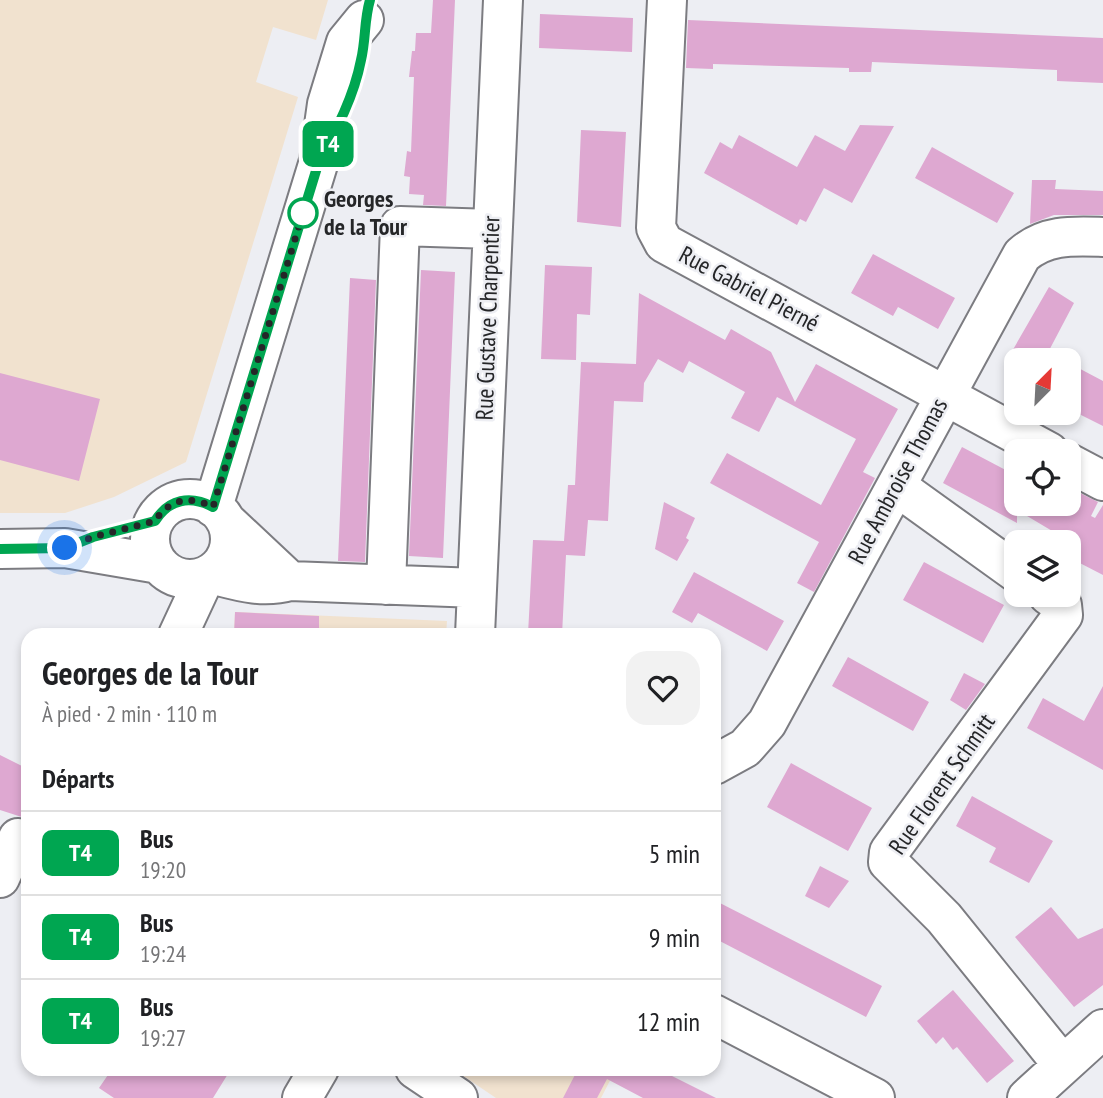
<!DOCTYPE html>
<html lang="fr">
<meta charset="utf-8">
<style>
:root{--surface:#fff;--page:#f2f2f2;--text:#202124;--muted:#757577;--line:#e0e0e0}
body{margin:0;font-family:"PT Sans Narrow",sans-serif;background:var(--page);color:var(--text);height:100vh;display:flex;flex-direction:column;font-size:26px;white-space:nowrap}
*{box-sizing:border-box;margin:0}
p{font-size:23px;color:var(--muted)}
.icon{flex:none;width:38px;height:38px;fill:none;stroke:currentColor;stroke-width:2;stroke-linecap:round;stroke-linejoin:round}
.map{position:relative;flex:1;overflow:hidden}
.panel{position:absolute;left:21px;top:628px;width:700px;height:448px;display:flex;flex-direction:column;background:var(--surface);border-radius:21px;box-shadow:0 4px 10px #0003}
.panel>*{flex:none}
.badge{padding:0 14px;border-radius:10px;font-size:24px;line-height:46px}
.needle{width:46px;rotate:24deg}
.controls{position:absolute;left:1004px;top:348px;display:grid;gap:14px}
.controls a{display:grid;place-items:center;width:77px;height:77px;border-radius:14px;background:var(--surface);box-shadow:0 4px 10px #0003;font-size:35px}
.you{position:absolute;width:35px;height:35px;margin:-18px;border:5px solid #fff;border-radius:50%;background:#1a73e8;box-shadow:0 0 0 10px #1a73e833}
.map>.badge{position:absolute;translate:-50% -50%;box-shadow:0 0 0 4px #fff}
h2{padding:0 21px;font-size:26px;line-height:63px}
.round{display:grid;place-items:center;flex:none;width:74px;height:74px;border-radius:21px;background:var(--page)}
.overview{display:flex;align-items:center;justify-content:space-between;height:119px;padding:0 21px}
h1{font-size:33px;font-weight:600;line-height:52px}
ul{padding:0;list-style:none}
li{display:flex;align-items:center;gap:21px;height:84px;padding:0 21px;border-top:2px solid var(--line)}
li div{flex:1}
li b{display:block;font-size:26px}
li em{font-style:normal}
li .badge{min-width:77px;font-weight:700;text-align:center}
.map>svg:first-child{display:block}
.education{fill:#f1e2cf}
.building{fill:#dea8d1}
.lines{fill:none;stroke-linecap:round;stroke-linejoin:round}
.minor-casing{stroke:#7c7c81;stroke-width:42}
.minor{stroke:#fff;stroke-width:38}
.line-casing{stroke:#fff;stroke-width:16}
.line{stroke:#00a651;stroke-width:10}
.walk{stroke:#252628;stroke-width:7;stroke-dasharray:0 12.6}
.stop-dot{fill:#fff;stroke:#00a651;stroke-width:3.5}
.labels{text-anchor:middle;stroke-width:5;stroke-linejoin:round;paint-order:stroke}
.stop-label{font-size:24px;font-weight:bold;fill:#252628;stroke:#edeef3;text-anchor:start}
.street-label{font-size:24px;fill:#252628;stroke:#edeef3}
</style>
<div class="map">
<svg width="1103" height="1098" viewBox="0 0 1103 1098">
<rect width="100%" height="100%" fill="#edeef3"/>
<path class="education" d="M0,0H328L316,40L273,27L256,82L298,97L186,462L114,497L65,513H0Z
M235,612L447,621L446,635H234Z
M453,1069H616L601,1098H496Z"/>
<path class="building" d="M433,0H455L446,206L423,205L424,195L409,194L410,177L404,176L407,151L411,152L414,77H409L412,51H415L416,33H431Z
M540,14L633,18L632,52L539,48Z
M688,20L1103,38V83L1057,81V70L872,62L871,72H849V68L713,64V69L686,68Z
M860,125L894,126L852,203L824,188L806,222L800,219L797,225L704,173L720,142L732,149L739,135L797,167L815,135L845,151Z
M581,130L626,132L621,227L577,222Z
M932,147L1014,193L997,223L915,178Z
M1032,180H1056L1055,189L1103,191V215H1054L1030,224Z
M873,254L955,298L938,329L898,307L893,316L851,293Z
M545,265L592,267L590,315L577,314L576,360L541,359Z
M421,270L455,272L443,558L409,556Z
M350,278L376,280L365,562L338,561Z
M1049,287L1074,303L1044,360H1007Z
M639,293L725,340L731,329L771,352L795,402L816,364L898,409L863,472L875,478L814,592L797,583L819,542L710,483L727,453L821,505L856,439L777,397L759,432L731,418L745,392L689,361L683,373L658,359L644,383L643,402L614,401L608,521L588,520L585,556L566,555L562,635L528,634L533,540L564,541L568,485H575L581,362L636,364Z
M1069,363L1103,381V426L1069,409Z
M0,373L100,399L79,481L0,460Z
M962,447L1017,476V504H1069L1074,490L1098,502L1091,516L1095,518L1103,505V575L1072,559L1079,547L1017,510V523L943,483Z
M664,502L695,518L686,538L689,540L677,561L655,549Z
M924,562L1004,605L983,643L903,600Z
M694,572L784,621L767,651L698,613L692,623L672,612Z
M235,612L319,616V635H234Z
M848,657L929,702L913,731L832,686Z
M964,673L985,684L966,710L950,700Z
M1103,686V770L1027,728L1043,698L1084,721Z
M0,755L28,769V819L0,810Z
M791,763L872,808L848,851L767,807Z
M972,796L1053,841L1029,883L989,862L996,848L956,826Z
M820,866L849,881L829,908L805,896Z
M714,900L882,986L866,1017L714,938Z
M1051,907L1078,939L1103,928V985L1074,1007L1015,937Z
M953,990L1014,1061L987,1083L957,1047L953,1050L943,1037L936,1044L917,1021Z
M112,1069H231L213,1098H114L99,1088Z
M578,1069H658L716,1098H643L607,1079L597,1098H563Z"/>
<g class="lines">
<defs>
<path id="minor" d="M667,0L656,228L664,243L1049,452
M1069,463L1103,481
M896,486L1017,573
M150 539a40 40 0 1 1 80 0a40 40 0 1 1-80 0Z
M213,507L319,161L327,104L346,42L364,20
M227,522L290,581
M0,549L65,548L159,564
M211,574C238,581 262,589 290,581L477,588
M386,585L400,226L492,229
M1048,595L1062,605L1063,615L889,852L888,862L944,918L1062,1064
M178,635L205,577
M475,635L503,0
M714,765L745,748L767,723L1022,255C1046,234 1073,236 1103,237
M0,878L18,838
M714,1014L875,1098
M415,1069L458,1098
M302,1098L319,1069
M1027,1098L1103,1029"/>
</defs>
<use href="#minor" class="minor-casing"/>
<use href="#minor" class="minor"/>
</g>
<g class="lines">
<defs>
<path id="line" d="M0,549L65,548L93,537L155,521C169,499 190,495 213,507L319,161C337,129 354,96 361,60C366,39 364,20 370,0"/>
</defs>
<use href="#line" class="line-casing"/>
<use href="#line" class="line"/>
<path class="walk" d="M65,548L93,537L155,521C169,499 190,495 213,507L303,213"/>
</g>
<circle class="stop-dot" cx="303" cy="213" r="14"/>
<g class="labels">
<g class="stop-label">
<text x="324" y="207">Georges<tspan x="324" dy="28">de la Tour</tspan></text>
</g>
<g class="street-label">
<text transform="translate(749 289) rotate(28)" y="8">Rue Gabriel Pierné</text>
<text transform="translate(488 318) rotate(-88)" y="8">Rue Gustave Charpentier</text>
<text transform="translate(898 481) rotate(-62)" y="8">Rue Ambroise Thomas</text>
<text transform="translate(942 784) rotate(-55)" y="8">Rue Florent Schmitt</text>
</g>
</g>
</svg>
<div class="controls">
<a><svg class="needle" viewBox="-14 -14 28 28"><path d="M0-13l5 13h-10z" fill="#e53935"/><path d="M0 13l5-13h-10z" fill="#757577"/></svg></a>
<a><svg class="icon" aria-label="locate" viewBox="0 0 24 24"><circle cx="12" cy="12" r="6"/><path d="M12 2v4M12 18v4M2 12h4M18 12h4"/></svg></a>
<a><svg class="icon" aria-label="layers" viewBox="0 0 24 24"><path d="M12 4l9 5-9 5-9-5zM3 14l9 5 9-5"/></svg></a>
</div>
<div class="you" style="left:65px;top:548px"></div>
<b class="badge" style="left:328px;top:144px;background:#00a651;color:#fff">T4</b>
<section class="panel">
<div class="overview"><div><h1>Georges de la Tour</h1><p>À pied · 2 min · 110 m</p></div><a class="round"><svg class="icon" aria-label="heart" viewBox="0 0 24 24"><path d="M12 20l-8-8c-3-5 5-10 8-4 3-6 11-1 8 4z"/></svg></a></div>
<h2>Départs</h2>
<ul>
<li><span class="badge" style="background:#00a651;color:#fff">T4</span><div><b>Bus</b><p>19:20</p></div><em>5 min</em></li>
<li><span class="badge" style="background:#00a651;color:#fff">T4</span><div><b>Bus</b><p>19:24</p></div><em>9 min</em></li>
<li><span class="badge" style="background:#00a651;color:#fff">T4</span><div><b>Bus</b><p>19:27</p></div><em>12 min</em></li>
</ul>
</section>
</div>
